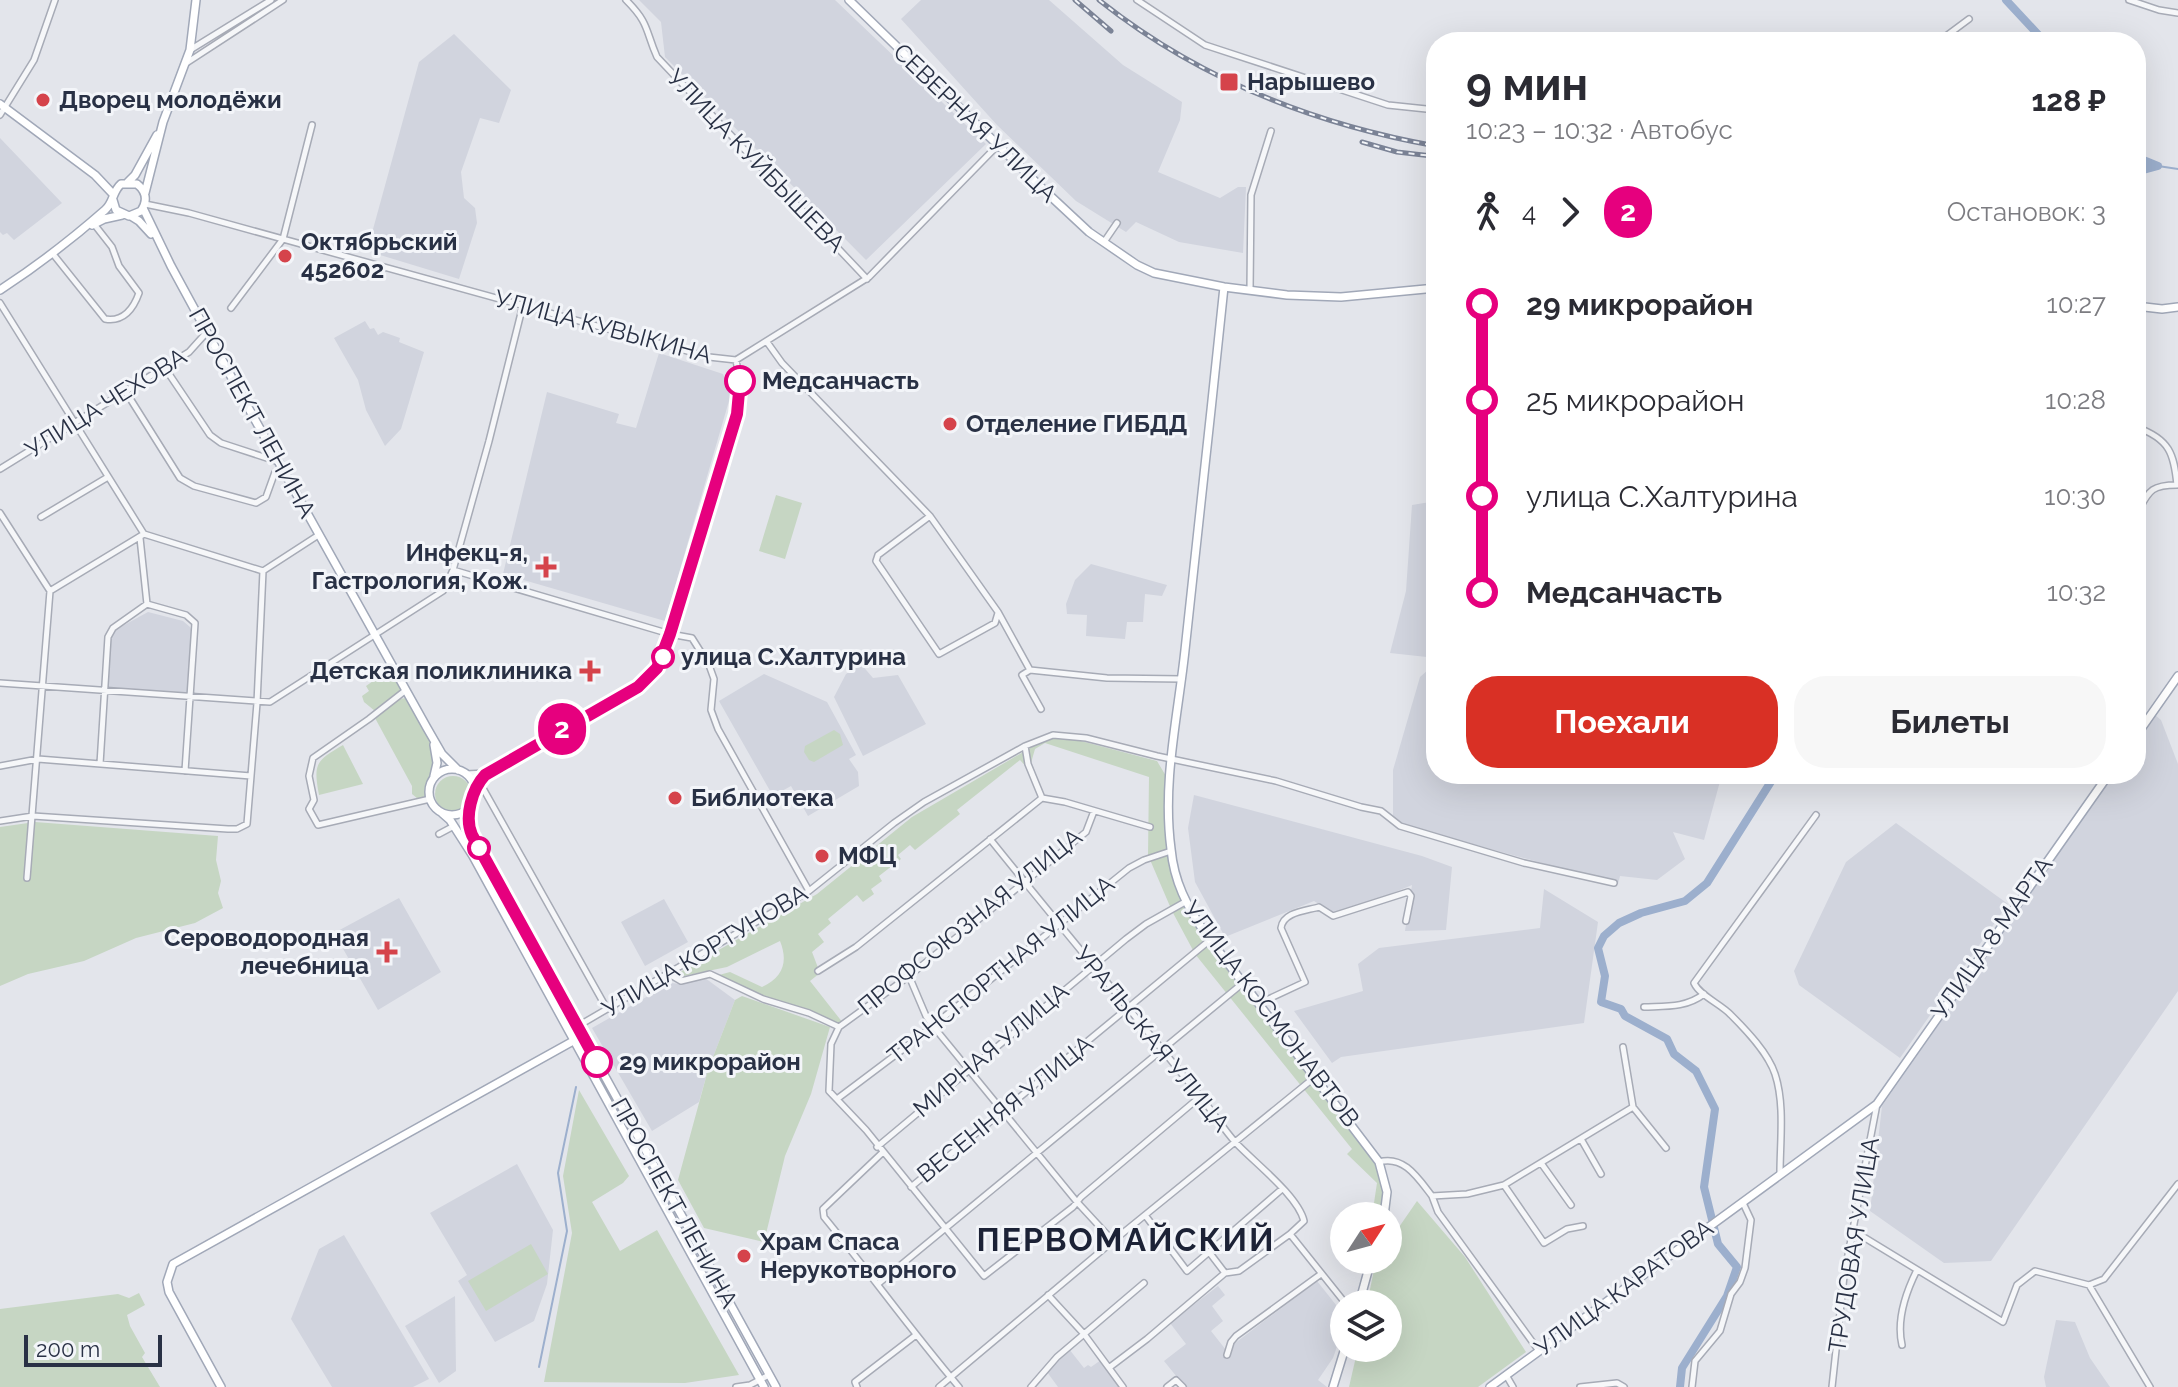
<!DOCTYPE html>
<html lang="ru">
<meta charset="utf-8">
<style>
:root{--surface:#fff;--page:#f7f7f7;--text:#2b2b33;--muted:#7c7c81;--accent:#d93025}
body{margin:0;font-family:Raleway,sans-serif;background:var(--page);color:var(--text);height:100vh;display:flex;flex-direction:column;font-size:30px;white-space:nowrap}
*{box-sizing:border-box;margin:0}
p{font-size:26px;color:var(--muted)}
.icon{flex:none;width:44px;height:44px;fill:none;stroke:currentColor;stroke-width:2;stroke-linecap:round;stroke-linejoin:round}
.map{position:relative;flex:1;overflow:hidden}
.drawer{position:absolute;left:1426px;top:32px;width:720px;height:752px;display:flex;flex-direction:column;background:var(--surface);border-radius:32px;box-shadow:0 8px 32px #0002}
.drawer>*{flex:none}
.badge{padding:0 16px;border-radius:26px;font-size:28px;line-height:52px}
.needle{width:52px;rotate:54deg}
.buttons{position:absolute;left:1330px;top:1202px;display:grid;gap:16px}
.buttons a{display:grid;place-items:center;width:72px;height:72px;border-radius:50%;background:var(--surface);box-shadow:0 8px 32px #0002;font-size:40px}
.scale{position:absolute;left:24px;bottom:20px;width:138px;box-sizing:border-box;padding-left:8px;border:4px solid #293145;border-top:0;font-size:22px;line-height:28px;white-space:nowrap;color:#293145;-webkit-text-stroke:6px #f3f5f9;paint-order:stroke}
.map>.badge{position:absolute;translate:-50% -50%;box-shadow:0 0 0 4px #fff}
.legs{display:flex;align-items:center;gap:12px;height:88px;padding:0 40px;font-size:26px}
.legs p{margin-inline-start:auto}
.head{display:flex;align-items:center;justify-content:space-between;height:136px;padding:0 40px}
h1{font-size:44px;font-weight:700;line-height:60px}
.action{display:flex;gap:16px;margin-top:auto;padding:16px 40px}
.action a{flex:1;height:92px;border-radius:32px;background:var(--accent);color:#fff;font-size:32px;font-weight:700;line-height:92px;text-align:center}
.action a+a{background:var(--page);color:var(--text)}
ul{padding:0 40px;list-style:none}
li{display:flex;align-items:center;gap:28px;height:96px;font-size:30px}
li i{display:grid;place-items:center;width:12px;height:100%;margin:0 10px;background:currentColor}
li i::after{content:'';width:20px;height:20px;margin:-10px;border:6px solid;border-radius:50%;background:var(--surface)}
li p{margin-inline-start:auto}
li:first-child i{background:linear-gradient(#0000 50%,currentColor 0)}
li:last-child i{background:linear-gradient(currentColor 50%,#0000 0)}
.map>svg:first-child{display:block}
.built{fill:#d1d4de}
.green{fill:#c6d6c3}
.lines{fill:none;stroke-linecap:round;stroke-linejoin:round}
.stream{stroke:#9cafcd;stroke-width:2}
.river{stroke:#9cafcd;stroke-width:8}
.minor-casing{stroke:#a7abb6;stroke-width:8}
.major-casing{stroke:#a1a8b8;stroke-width:10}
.minor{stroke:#f6f7f9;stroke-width:5}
.major{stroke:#fff;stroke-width:7}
.rail-casing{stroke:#7b8396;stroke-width:5}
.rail{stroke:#f3f5f9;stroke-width:2;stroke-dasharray:6;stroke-linecap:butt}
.line-1-casing{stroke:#fff;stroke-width:18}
.line-1{stroke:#e6007e;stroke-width:12}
.poi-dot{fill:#d5434b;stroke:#f3f5f9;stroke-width:3}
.stop-1-dot{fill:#fff;stroke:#e6007e;stroke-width:4}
.labels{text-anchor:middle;stroke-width:6;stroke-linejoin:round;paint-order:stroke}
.poi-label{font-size:24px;font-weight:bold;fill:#293145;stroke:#f3f5f9;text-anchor:start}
.street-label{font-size:24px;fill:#293145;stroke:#f3f5f9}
.stop-label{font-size:24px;font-weight:bold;fill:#293145;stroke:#f3f5f9;text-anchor:start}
.district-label{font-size:32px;font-weight:bold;letter-spacing:2px;fill:#1c2236;stroke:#f3f5f9}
</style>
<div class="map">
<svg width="2178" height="1387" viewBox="0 0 2178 1387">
<rect width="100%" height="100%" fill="#e3e5eb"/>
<path class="built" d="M639,0H835L986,144L866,260L665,57L661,22Z
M921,0H1049L1123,65L1182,102L1180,120L1158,172L1220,198L1238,187H1246L1243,253L1179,242L1136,222L1126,232L1076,201L997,125L901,19Z
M454,34L511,90L499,123L480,118L461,172L464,198L475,208L477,223L459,279L367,251L419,62Z
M0,138L62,203L14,240L7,233L3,235L0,232Z
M365,321L370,329L374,328L378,335L383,332L400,338L399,342L424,352L401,429L385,446L366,410L358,380L334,338Z
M659,353L723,374L731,394L665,621L503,574L547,392L619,414L616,423L636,428Z
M1436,501V658L1390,653L1406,591L1412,505Z
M1091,564L1167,585L1162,596L1145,594L1143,622H1127L1125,639L1086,636L1087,615L1067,614L1066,604L1075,580Z
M148,612L183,621L190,627L193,634L188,693L107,687L111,639L115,630Z
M1436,663V774H1722L1704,840L1673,832L1685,859L1657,880L1620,876L1618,884L1393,822V770L1420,677Z
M861,664L873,678L898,675L926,724L863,756L834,697L846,674Z
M764,674L827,702L856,755L849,759L858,772L859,786L808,816L791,786L773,796L719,701Z
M2155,715L2161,720L2178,764V991L1991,1261L1944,1263L1870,1211L1882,1106L2113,774H2136V742Z
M1194,795L1422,856L1452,867L1446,930L1405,931L1412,885L1338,916L1314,901L1225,937L1195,882L1188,828Z
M1896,823L2008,904L1900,1058L1799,985L1794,971L1846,862Z
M1544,889L1598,922L1584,1023L1341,1057L1332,1063L1294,1011L1363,991L1358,964L1379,948L1540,928Z
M399,898L441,972L378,1010L334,933Z
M664,899L688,942L645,966L621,922Z
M705,978L735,1000L708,1070L699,1102L652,1131L592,1028L671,983L681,984Z
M517,1164L553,1230L547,1284L534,1321L495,1342L458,1281L467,1275L430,1213Z
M344,1235L429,1379L413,1387H332L291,1319L319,1249Z
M1317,1281L1344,1315V1326L1333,1358L1318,1380L1327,1387H1185L1164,1361L1186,1344L1170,1323L1218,1286L1225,1295L1212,1306L1223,1321L1211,1331L1226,1350Z
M455,1296L456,1371L439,1383L405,1326Z
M2056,1320L2075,1322L2090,1358L2110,1387H2046L2044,1377Z
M1069,1349L1084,1368L1088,1365L1091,1367L1101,1360L1121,1387H1058L1047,1372Z"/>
<path class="green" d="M776,495L802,503L785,559L759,551Z
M390,669L401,688L396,695L375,711L364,702L362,696L369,691L366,686Z
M406,698C416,717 437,742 434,765C432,779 426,778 425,796L418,799L412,794V786L375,718L399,699Z
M834,730L840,734L843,745L814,762L809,760L804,752L805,746Z
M1062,736L1157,761L1166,776L1174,878L1188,914L1213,952L1349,1124L1378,1165L1384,1189L1381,1216H1372L1377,1183L1347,1154L1352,1149L1195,954L1172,911L1148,855L1149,777L1045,743L1035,749L1029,770L1020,760L957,810L960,814L915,850L910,845L898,855L901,859L879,876L882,881L871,889L874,894L863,902L857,895L828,919L831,923L818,934L824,942L812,952L820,973L810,981L843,1023L840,1025L810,1010L765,998L719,975L730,972L762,987C784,977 788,961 780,941L727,967L679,977L680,972L817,894L912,817L1042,741Z
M343,745L363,784L319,795C313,763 316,761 343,745Z
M435 794a18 18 0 1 1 36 0a18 18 0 1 1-36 0Z
M35,822L218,836L216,860L221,881L218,893L223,908L195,923L136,938L84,961L28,974L0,986V827Z
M742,996L830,1027L811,1094L785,1156L764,1242L704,1228L678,1180L708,1070L735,1000Z
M579,1090L629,1176L623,1183L592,1202L620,1251L657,1230L739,1375L685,1383L544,1382L572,1233L563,1176Z
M1417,1201L1465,1257L1526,1352L1478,1387H1349L1358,1348H1388V1304H1367L1376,1260H1388V1243Z
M531,1244L548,1274L486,1311L468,1281Z
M139,1293L145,1305L127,1315L130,1326L145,1353L142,1357L160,1387H0V1309L118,1294L129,1298Z"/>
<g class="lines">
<path class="stream" d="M2158,166L2178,169
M539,1367L567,1231L558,1173L576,1087"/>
<path class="river" d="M2006,0L2045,42
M2136,157L2158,166L2136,172
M1680,1387L1682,1368L1727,1296L1737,1267L1718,1244L1704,1187L1715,1109L1696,1071L1674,1054L1667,1039L1625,1016L1621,1009L1601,1002L1605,976L1598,948L1604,936L1619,923L1641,913L1685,901L1707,883L1772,780L1783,774"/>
<defs>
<path id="minor" d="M626,0C650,24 645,30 657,57L867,279
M1137,0L1205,45L1388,105L1436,110
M2129,0L2159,10L2178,13
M1938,42L1969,19
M190,50L271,0
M188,62L283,0
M0,115L34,60L55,0
M145,204L189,213L709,357L736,360L869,277L998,145
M1104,242L1117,223
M53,254L105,319C123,322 133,310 139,293L119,266L112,247L94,224
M1250,290L1251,195L1271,131
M0,303L144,534
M231,308L283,239L312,125
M767,342L782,363L930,516L998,612L1030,670L1107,678L1182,679
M165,368L210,435L221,443L279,462
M126,392L180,478L194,486L256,503L266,497L275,472
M2136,427C2170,439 2174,454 2177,485
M0,469L189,352L207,332
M0,513L50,591L27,878
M2136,515C2149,492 2149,485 2177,485
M930,516L878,555L876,561L939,654L995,623L998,613
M41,517L108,477
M144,534L263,571
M140,538L147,604
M453,570L670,634L692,638L709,665L714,679L711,710L718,729L809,891
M263,571L317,536
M50,591L144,534
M1030,670L1022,675L1041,709
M0,683L270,702L443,591L453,570L489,441L523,305
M406,690L369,719L313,758L309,776L314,800L309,809L318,825L430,799
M1025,746L1028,764L1042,798
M100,764L108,637L113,628L147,604L186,615L195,623L185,771
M0,766L38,759L251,776
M466,774L486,773
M480,783L607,1009
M475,794L485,775L638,687L657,668L663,657L737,414L741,388L736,360
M0,821L33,816L228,829H237L247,824L257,703L263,571
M439,834L454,826
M990,839C1059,925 1130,1009 1199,1095C1212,1110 1223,1129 1236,1143C1255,1163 1298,1196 1304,1221L1290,1234
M818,971L856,947L1042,798L1065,802L1150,827
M669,974L681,981L710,974L763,999L809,1013L839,1027L831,1044L829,1091L866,1130L984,1276L1073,1207L1081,1197L1201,1096
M909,976L926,1016L933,1026L1077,1202L1113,1241
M1260,1003L1305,982L1281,928C1283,912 1305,911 1319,907L1333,916L1408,892L1411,896L1406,921
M1644,1007C1665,1006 1686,1008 1704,994
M578,1026L809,891L894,823L924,802L1025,746L1053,735L1086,738L1157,756L1276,781L1361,807L1381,811L1400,826L1524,863L1614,883
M839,1027L909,976L1086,832L1094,811
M1623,1047L1633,1107
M837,1099L914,1041L1129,868L1144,860L1171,851
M1581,1139L1601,1174
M877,1147L1126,939L1146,924L1185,902
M882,1153L823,1209L824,1217C870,1273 912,1332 959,1387
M1379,1162C1404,1155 1418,1178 1432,1196L1467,1194L1504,1185L1633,1107L1666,1148
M1541,1163L1571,1205
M1780,1173C1780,1142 1785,1104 1775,1074C1768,1053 1747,1031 1731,1015C1721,1004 1700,996 1694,983L1816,815
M1504,1185L1544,1243L1567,1229L1583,1226
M911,1187L1210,940
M1432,1196L1438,1212L1539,1351
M1852,1230L2003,1322L2017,1285L2035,1271L2089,1285L2104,1279L2178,1184
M1209,1252L1282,1189
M1225,1273L1239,1271L1290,1234L1346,1304
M879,1283L1243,983
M2089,1285L2150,1387
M1048,1295L1084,1334L1123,1387
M1902,1345C1896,1319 1906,1292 1917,1270
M1227,1355L1231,1342L1236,1336L1321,1274
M1110,1367L1147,1339L1225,1273L1209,1252L1187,1271L1145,1215
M1506,1375L1513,1387
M736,1387L750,1385L769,1375
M857,1387L855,1382L916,1335
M939,1387L1113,1241L1315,1077
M1031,1387L1057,1357L1144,1283
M1167,1387L1176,1380L1183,1387
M1580,1387L1617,1383L1624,1387
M1692,1387L1695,1361L1720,1331L1731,1294L1740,1282L1745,1268L1751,1220L1743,1203
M1832,1387L1844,1276L1877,1104"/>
<path id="major" d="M849,0L1045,191L1089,232L1137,265L1154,273L1224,287L1287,295L1341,297L1436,288
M0,104L95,175L113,194
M128,182L135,175L157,135
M145,193L163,122L190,50L196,0
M143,208L171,266L239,391L427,728L442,754L458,770
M131,216L139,221L151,234
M92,225L104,219L122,215
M1224,287C1211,408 1199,529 1185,650C1178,716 1162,782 1171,849C1174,882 1187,906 1205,933L1379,1162L1387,1192L1384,1216
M0,290C37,266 72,239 105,210C114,202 112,192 121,184H137C146,191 148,201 141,211L129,216L116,210L113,200
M2136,306L2162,309L2178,307
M2136,736L2178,676
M429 792a23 23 0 1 1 46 0a23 23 0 1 1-46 0Z
M434,776L437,763L434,745
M470,806L468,827L472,835L776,1387
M442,813L450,820L473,856L764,1387
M1359,1304L1371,1260
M221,1387L169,1292L167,1282L173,1264L575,1040
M1333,1387L1345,1348
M1490,1387L1877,1104L2109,774"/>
</defs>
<use href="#minor" class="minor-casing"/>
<use href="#major" class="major-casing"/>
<use href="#minor" class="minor"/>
<use href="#major" class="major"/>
<defs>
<path id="rail" d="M1075,0L1111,31
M1099,0C1197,78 1313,124 1436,146
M1362,142L1397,152L1432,156"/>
</defs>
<use href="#rail" class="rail-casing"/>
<use href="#rail" class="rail"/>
</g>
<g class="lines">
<defs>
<path id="line-1" d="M597,1062L472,835C464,817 472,789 485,775L638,687L657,668L670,634L737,414L740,381"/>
</defs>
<use href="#line-1" class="line-1-casing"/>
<use href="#line-1" class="line-1"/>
</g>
<g class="poi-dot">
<rect x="1219" y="72" width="20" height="20" rx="4"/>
<circle cx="43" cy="100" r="8"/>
<circle cx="285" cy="256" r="8"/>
<circle cx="950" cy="424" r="8"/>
<path d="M542 555h8v8h8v8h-8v8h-8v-8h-8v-8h8z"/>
<path d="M586 659h8v8h8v8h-8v8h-8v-8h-8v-8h8z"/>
<circle cx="675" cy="798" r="8"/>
<circle cx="822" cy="856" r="8"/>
<path d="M383 940h8v8h8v8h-8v8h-8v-8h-8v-8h8z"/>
<circle cx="744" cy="1256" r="8"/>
</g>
<g class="stop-1-dot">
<circle cx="740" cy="381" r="14"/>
<circle cx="663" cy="657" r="10"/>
<circle cx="479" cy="848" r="10"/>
<circle cx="597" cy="1062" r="14"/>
</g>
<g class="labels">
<g class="poi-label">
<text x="1247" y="90">Нарышево</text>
<text x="59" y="108">Дворец молодёжи</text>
<text x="301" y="250">Октябрьский<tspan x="301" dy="28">452602</tspan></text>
<text x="966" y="432">Отделение ГИБДД</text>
<text x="528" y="561" text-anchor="end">Инфекц-я,<tspan x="528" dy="28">Гастрология, Кож.</tspan></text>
<text x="572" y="679" text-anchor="end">Детская поликлиника</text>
<text x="691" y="806">Библиотека</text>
<text x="838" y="864">МФЦ</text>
<text x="369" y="946" text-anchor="end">Сероводородная<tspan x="369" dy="28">лечебница</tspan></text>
<text x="760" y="1250">Храм Спаса<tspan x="760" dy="28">Нерукотворного</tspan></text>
</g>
<g class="street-label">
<text transform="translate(975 123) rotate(44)" y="8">СЕВЕРНАЯ УЛИЦА</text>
<text transform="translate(756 161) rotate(46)" y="8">УЛИЦА КУЙБЫШЕВА</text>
<text transform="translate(603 327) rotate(15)" y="8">УЛИЦА КУВЫКИНА</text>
<text transform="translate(106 403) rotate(-32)" y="8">УЛИЦА ЧЕХОВА</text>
<text transform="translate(252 413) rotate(61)" y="8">ПРОСПЕКТ ЛЕНИНА</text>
<text transform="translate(970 922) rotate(-39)" y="8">ПРОФСОЮЗНАЯ УЛИЦА</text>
<text transform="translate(1992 938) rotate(-55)" y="8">УЛИЦА 8 МАРТА</text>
<text transform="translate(705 951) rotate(-31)" y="8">УЛИЦА КОРТУНОВА</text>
<text transform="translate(1001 970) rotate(-39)" y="8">ТРАНСПОРТНАЯ УЛИЦА</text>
<text transform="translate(1271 1014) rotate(53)" y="8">УЛИЦА КОСМОНАВТОВ</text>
<text transform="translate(1152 1039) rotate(51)" y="8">УРАЛЬСКАЯ УЛИЦА</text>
<text transform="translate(991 1050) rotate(-40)" y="8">МИРНАЯ УЛИЦА</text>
<text transform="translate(1005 1109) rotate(-39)" y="8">ВЕСЕННЯЯ УЛИЦА</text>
<text transform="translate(674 1203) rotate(61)" y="8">ПРОСПЕКТ ЛЕНИНА</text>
<text transform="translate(1854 1245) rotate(-81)" y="8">ТРУДОВАЯ УЛИЦА</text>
<text transform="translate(1624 1288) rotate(-36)" y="8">УЛИЦА КАРАТОВА</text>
</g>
<g class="stop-label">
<text x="762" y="389">Медсанчасть</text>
<text x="681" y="665">улица С.Халтурина</text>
<text x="619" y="1070">29 микрорайон</text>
</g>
<g class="district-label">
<text x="1126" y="1251">ПЕРВОМАЙСКИЙ</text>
</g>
</g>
</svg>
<div class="buttons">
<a><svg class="needle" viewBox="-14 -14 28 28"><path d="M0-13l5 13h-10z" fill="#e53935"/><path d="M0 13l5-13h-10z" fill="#7c7c81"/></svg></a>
<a><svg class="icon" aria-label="layers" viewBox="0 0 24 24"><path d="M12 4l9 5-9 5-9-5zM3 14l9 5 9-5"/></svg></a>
</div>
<div class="scale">200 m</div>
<b class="badge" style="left:562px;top:729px;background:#e6007e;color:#fff">2</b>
<section class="drawer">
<div class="head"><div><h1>9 мин</h1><p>10:23 – 10:32 · Автобус</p></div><b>128 ₽</b></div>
<div class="legs"><svg class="icon" aria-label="walk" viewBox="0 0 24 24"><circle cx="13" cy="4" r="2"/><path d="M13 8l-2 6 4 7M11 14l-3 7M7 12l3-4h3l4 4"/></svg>4<svg class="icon" aria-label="forward" viewBox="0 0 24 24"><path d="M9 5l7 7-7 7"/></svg><b class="badge" style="background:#e6007e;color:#fff">2</b><p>Остановок: 3</p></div>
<ul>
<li><i style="color:#e6007e"></i><b>29 микрорайон</b><p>10:27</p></li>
<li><i style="color:#e6007e"></i><span>25 микрорайон</span><p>10:28</p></li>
<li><i style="color:#e6007e"></i><span>улица С.Халтурина</span><p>10:30</p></li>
<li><i style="color:#e6007e"></i><b>Медсанчасть</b><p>10:32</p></li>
</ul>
<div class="action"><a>Поехали</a><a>Билеты</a></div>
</section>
</div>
